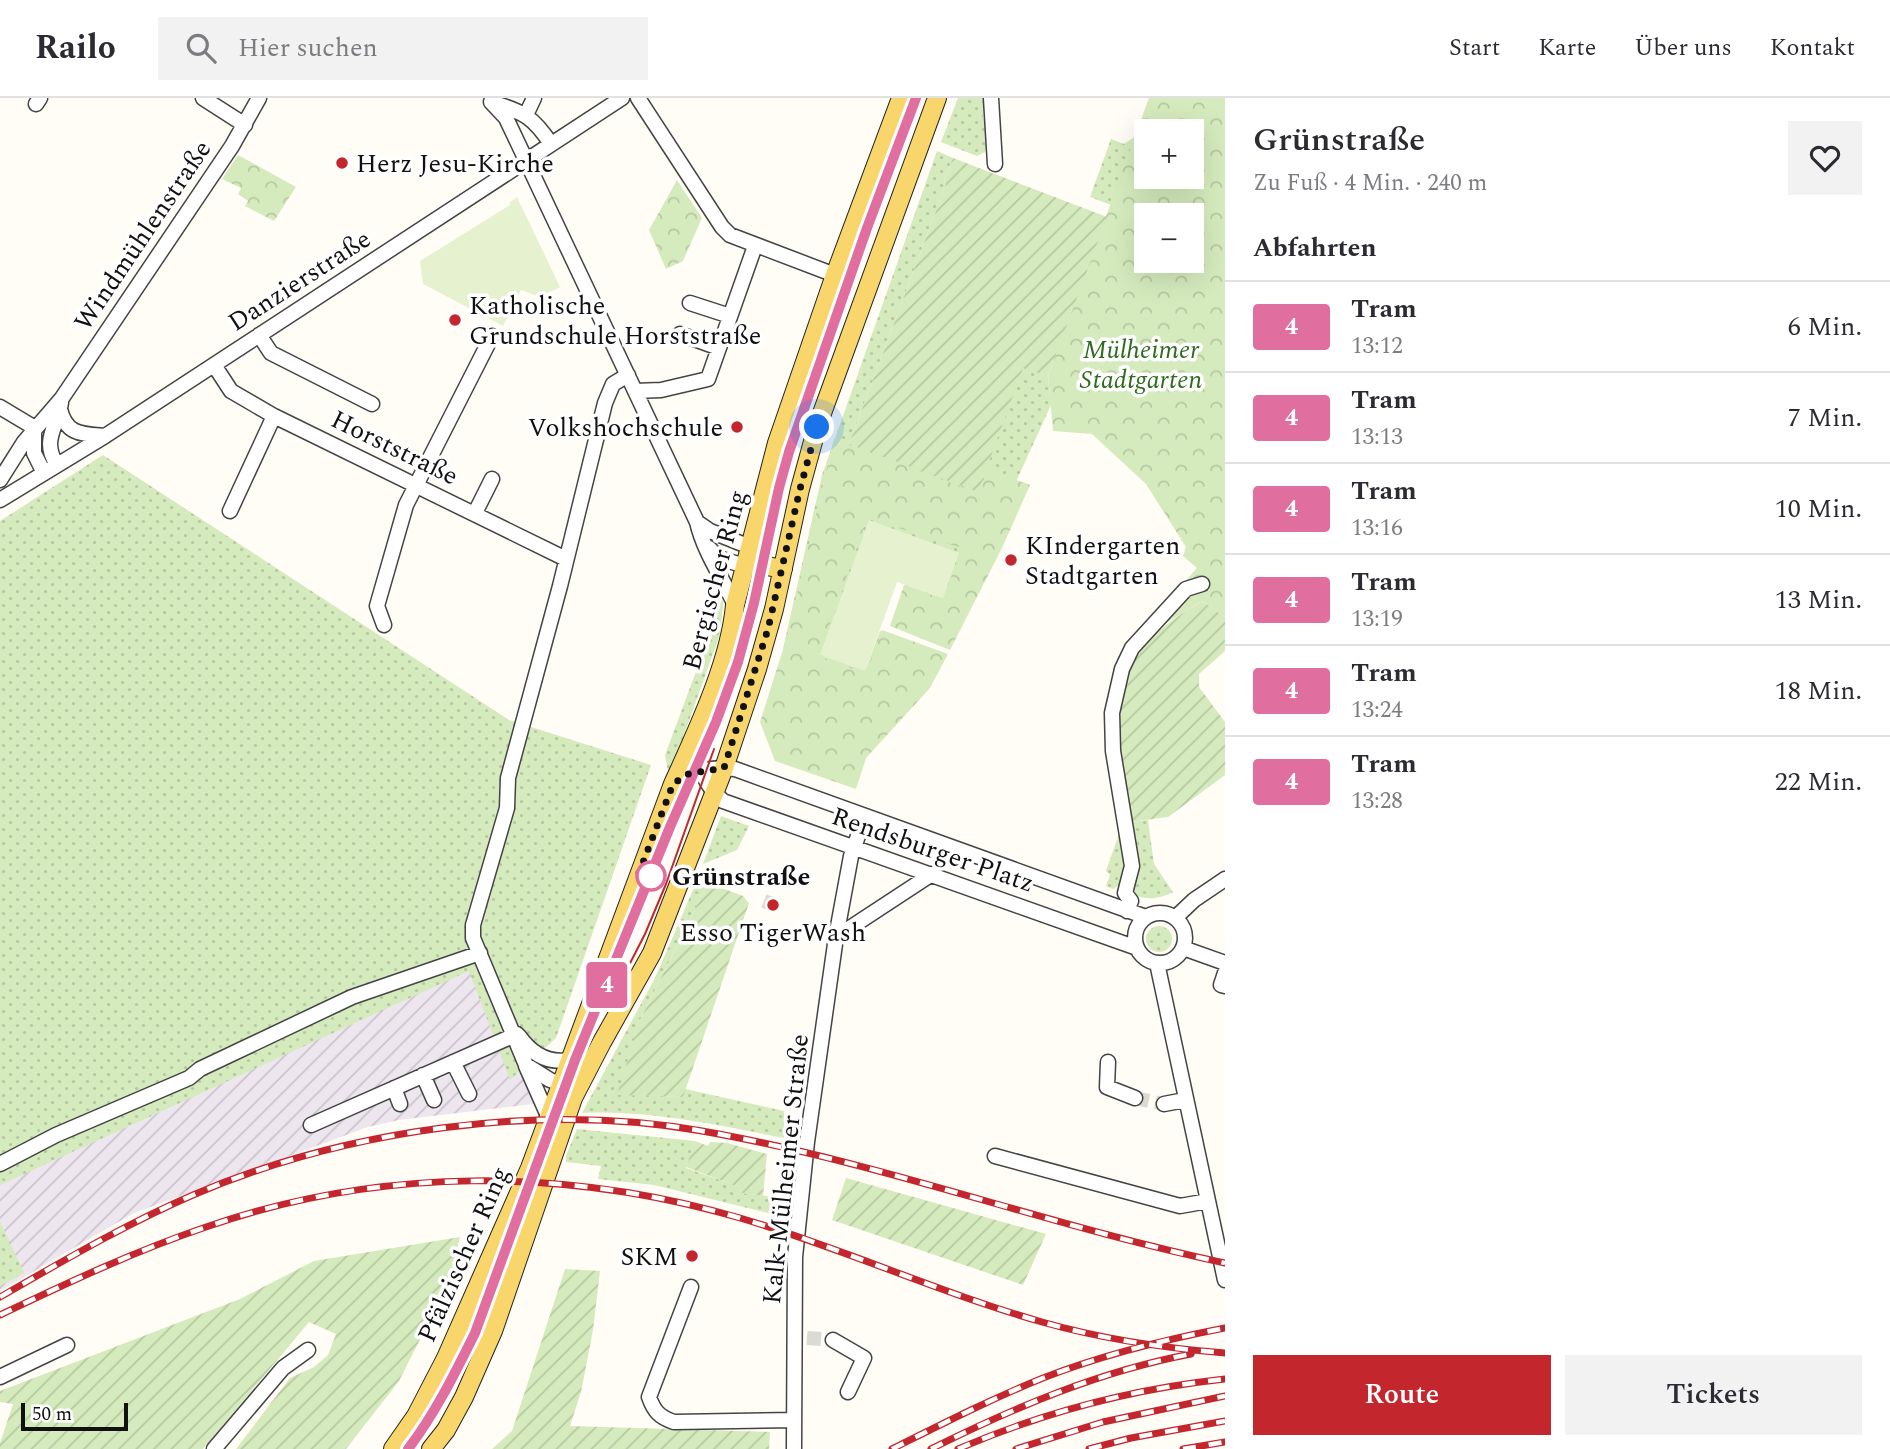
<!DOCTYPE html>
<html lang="de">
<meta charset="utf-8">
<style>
:root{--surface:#fff;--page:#f2f2f3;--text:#2b2b33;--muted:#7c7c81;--line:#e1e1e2;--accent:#c4262e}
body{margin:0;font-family:Spectral,serif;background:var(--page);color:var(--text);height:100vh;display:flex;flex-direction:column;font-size:26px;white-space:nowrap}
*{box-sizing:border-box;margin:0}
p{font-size:23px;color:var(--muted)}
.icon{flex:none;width:38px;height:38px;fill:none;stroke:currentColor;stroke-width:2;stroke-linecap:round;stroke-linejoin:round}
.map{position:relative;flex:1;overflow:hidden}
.side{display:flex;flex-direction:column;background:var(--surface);width:665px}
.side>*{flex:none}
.badge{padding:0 14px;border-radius:5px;font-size:24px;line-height:46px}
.fabs{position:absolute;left:1134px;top:21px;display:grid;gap:14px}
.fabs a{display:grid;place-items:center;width:70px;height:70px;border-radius:0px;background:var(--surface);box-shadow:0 7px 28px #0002;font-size:35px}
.scale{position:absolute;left:21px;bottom:18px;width:107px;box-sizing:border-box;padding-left:7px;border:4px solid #111;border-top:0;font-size:19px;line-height:24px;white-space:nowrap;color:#111;-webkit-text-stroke:5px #fff;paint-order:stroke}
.you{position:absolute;width:35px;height:35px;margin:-18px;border:5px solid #fff;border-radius:50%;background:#1a73e8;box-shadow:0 0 0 10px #1a73e833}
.map>.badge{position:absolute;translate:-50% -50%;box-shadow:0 0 0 4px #fff}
h2{padding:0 28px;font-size:26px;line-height:63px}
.round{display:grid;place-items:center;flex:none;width:74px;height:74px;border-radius:0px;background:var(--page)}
.overview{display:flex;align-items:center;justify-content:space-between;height:119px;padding:0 28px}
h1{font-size:33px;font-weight:600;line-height:52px}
.action{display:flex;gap:14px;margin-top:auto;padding:14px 28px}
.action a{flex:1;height:80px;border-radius:0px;background:var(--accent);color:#fff;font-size:28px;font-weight:600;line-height:80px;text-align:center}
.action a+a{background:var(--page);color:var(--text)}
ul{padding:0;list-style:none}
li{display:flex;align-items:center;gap:21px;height:91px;padding:0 28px;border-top:2px solid var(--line)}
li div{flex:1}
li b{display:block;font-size:26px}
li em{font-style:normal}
li .badge{min-width:77px;font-weight:700;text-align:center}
header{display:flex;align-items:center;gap:42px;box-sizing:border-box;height:98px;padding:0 35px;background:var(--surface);border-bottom:2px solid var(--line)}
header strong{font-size:33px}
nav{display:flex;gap:38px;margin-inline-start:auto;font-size:24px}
.search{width:490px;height:63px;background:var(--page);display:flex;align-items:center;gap:18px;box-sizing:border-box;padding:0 24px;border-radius:0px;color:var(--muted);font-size:26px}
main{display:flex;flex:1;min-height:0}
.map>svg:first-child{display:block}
.industrial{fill:url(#industrial-furrows)}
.grass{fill:url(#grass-dots)}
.park{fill:url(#park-crowns);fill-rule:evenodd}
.garden{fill:url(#garden-furrows)}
.pitch{fill:#e6f2cf}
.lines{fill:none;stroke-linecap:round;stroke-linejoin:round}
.minor-tunnel{stroke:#dbdad3;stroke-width:14;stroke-dasharray:14 7;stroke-linecap:butt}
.minor-casing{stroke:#444;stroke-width:17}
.major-casing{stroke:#222;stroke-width:20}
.minor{stroke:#fff;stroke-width:14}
.major{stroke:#f9d66b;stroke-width:18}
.tram{stroke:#c4262e;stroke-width:2}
.rail-casing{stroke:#c4262e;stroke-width:7}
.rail{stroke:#fff;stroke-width:4.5;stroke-dasharray:13;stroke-linecap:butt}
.line-casing{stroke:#fff;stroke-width:16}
.line{stroke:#e06e9f;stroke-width:10}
.walk{stroke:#111;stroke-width:7;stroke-dasharray:0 12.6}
.poi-dot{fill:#c4262e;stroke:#fff;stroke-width:2.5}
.stop-dot{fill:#fff;stroke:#e06e9f;stroke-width:3.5}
.labels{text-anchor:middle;stroke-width:7;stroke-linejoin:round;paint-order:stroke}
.poi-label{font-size:26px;fill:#111;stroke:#fff;text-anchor:start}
.street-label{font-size:26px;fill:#111;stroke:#fff}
.park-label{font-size:26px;font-style:italic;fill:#2f6b1f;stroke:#fff}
.stop-label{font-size:26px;font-weight:bold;fill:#111;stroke:#fff;text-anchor:start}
</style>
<header>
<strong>Railo</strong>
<div class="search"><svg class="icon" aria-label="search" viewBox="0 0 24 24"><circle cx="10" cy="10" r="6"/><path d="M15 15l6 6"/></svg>Hier suchen</div>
<nav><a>Start</a><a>Karte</a><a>Über uns</a><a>Kontakt</a></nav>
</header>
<main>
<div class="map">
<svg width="1225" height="1351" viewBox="0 0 1225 1351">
<defs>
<pattern id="industrial-furrows" width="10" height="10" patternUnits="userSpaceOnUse" patternTransform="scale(1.75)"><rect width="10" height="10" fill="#eee6ef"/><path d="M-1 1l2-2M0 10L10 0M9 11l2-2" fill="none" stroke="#cbc4cc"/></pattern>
<pattern id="grass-dots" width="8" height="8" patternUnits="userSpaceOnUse" patternTransform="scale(1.75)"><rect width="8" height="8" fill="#d5ebbd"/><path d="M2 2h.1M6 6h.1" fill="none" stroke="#b6c8a1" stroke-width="1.8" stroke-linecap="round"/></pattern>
<pattern id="park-crowns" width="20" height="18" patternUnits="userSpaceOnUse" patternTransform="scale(1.75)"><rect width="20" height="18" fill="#d5ebbd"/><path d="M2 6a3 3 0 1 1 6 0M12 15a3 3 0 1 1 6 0" fill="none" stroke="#b6c8a1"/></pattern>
<pattern id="garden-furrows" width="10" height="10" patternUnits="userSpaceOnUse" patternTransform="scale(1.75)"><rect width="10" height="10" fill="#d5ebbd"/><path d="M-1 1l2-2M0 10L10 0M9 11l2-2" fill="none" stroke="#b6c8a1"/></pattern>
</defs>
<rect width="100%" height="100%" fill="#fffdf5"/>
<path class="industrial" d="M54,390L534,945L533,1006L399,1022L368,1029L134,1115L0,1193V424Z"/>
<path class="grass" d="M958,0H986L983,17L990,42L985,54L977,58L941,44Z
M1149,0H1162L1146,33L1122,111L1090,99L1111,41L1124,46L1136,38Z
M937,53L953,60L944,82L946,86L849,346L1023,269L1048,278L1051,307L1010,397L934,542L892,527L906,487L943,500L869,423L865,573L880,533L929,551L900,604L786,556L783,551L822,377Z
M103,357L509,622L651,667L556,940L510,982L469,873L0,1087V423Z
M724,499L720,536L669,679L665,657L700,563L713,518Z
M721,718L749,728L737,752L703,766Z
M1148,722L1154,766L1173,794C1161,801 1147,802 1133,797L1131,794L1130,724Z
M1120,733L1127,761L1121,786L1113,791L1106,788L1110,777L1106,773Z
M696,785H708L639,924L618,996L683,999L685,991L784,1013V1040C718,1027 649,1012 582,1015L655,880Z
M1146 841a13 13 0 1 1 26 0a13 13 0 1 1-26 0Z
M577,1031L695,1043L686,1070L737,1088L742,1095L774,1099L772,1116L654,1087L598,1081L601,1068L566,1064V1058Z
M0,1123L24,1175L0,1188Z"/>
<path class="park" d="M1149,0H1225V519L1202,503L1165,526L1151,522L1197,470L1183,458L1186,449L1146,386L1092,336L1053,333L1048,278ZM1146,33H1192V79H1146ZM1146,117H1192V163H1146Z
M238,57L296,89L274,123L245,108L248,103L238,96L241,90L222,81Z
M677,82L702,120L683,163L666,171L649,132Z
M834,341L978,395L988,371L1030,387L1002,450L950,552L890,528L904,487L943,501L962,450L867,420L819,558L866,576L882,532L948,556L930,590L866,660L856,691L775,663L760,624L786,542Z"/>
<path class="garden" d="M953,60L1107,119L1048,278L1023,270L978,394L849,346L946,86L944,82Z
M1202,503L1225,519V553L1199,576V589L1225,624V677L1168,719L1130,724C1123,678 1114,640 1124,594C1125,586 1126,575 1130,568C1145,538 1175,520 1202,503Z
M708,785L743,798L749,805L683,999L617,997L639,924Z
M695,1043L708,1048L710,1044L727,1045L767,1056L763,1098L742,1095L736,1088L686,1069Z
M846,1080L1046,1136L1023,1187L832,1122Z
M460,1139L450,1182L399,1283L346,1351H236L290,1280L314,1269L328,1257L336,1236L309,1224L203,1351H0V1345L13,1306L0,1304V1293L240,1201L314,1163Z
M565,1171L600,1173L593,1232L581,1294L570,1328L770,1334L769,1351H492L512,1333Z"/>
<path class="pitch" d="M517,99L560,189L540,199L521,192L503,228L423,186L420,163L510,107L509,105Z
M869,422L959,455L943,500L897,484L865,573L820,557Z"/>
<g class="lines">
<path class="minor-tunnel" d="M764,803L783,810
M1135,1000L1164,1006
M807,1240L833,1242"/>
<defs>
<path id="minor" d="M203,0L245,27
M638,0L722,129L730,137L835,177
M991,0L995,66
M491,4L506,20L697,424C704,454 722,479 735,507
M494,5C524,14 534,20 551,46
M36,6L40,0
M526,17L534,0
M690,205L730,218
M680,236L719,250
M259,237L271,255L372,306
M214,267L231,293L274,318L566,461
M635,293L661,292L708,281L755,148
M0,309L35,330
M60,311C66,337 82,336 105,338
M34,332V355L44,375
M57,367C41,342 57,330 61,305
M0,382L24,344L62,300L232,48L259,0
M0,402L105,338L622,0
M230,413L274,318
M475,415L492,381
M697,424L710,433L750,449L756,457
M709,450L719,460L745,468
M384,527L377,508L406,407L492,238
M697,639C696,664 703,686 723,703L1137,850
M673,686C692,673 713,668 735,671L1146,819
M1127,813L1131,803L1125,795L1132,768L1113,653L1112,615L1122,571L1132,550L1186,491L1202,486
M1135 840a25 25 0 1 1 50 0a25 25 0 1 1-50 0Z
M1175,820L1194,802L1225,781
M836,839L932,776
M1183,850L1225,865
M1157,865L1225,1182
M1225,875L1221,887L1225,888
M519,938C531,955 547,966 569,962
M453,964L469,996
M1108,964L1107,989L1135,1000
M526,968L549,1020
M423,977L434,1002
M571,986H561L550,982L526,967L473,840V827L507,710L508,680L560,488L605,305L613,286L628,277
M394,990L400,1006
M1164,1006L1185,1002
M311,1027L517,936
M995,1058L1180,1108L1208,1103
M0,1066L56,1037L189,980L200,971L352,899L480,855
M691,1189L649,1299C654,1313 659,1319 674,1324L794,1322
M833,1242L864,1260L848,1294
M0,1279L67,1247
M214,1351L283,1270L308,1252
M794,1351L795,1159L807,1044L836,839L851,758L865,718"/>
<path id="major" d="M745,468L762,467L783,471
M393,1351L416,1318L446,1260L530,1070L673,686C697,633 730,564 735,507L777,345L835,177L901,0
M431,1351L446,1332L464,1299L493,1233L573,1000L602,944L652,855L724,670L757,571L774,511L800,391L817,329L937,0"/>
</defs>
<use href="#minor" class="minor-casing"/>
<use href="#major" class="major-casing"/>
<use href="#minor" class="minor"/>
<use href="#major" class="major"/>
<path class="tram" d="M606,912L645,836L666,786L714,651
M408,1351C435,1316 456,1275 475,1235L575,962L618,862L670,729L716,624L738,564L754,505L779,390L789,354L867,130L916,0"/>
<defs>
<path id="rail" d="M0,1199C63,1163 126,1126 193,1097C344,1032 540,1004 702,1033C880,1064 1049,1128 1225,1165
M0,1217C67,1185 135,1153 206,1129C378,1069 566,1069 740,1120C842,1150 940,1195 1042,1224C1102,1241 1163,1250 1225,1255
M892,1351C942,1326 991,1301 1043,1280C1102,1257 1163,1242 1225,1230
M931,1351C1013,1310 1100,1273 1191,1256
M958,1351C1044,1314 1132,1291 1225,1281
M1016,1351L1103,1324L1225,1298
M1089,1351L1131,1340L1225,1323
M1183,1351L1225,1344"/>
</defs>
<use href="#rail" class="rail-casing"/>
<use href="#rail" class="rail"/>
</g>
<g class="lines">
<defs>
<path id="line" d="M408,1351C435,1316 455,1275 475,1235L575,962L670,729L716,624L738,564L754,505L779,390L789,354L867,130L916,0"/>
</defs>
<use href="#line" class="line-casing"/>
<use href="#line" class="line"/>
<path class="walk" d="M651,778L639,775L673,686L688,676L724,670L768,531L800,391L817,329"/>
</g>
<g class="poi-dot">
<circle cx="342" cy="65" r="7"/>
<circle cx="455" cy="222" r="7"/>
<circle cx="737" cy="329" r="7"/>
<circle cx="1011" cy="462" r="7"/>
<circle cx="773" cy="807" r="7"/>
<circle cx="692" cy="1158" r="7"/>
</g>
<circle class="stop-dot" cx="651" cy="778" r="14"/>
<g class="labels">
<g class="poi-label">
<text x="356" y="74">Herz Jesu-Kirche</text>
<text x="469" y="216">Katholische<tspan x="469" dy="30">Grundschule Horststraße</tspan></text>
<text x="723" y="338" text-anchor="end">Volkshochschule</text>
<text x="1025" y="456">KIndergarten<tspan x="1025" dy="30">Stadtgarten</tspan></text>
<text x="773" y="843" text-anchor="middle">Esso TigerWash</text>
<text x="678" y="1167" text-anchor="end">SKM</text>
</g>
<g class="street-label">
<text transform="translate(142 137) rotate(-56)" y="9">Windmühlenstraße</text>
<text transform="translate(299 182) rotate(-33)" y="9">Danzierstraße</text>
<text transform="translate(395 349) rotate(26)" y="9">Horststraße</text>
<text transform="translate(714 482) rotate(-75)" y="9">Bergischer Ring</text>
<text transform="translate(933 751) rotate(19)" y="9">Rendsburger Platz</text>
<text transform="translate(785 1071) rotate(-84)" y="9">Kalk-Mülheimer Straße</text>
<text transform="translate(463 1156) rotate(-66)" y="9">Pfälzischer Ring</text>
</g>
<g class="park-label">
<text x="1141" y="260">Mülheimer<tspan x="1141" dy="30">Stadtgarten</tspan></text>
</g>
<g class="stop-label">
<text x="672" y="787">Grünstraße</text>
</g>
</g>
</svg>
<div class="fabs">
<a>+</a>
<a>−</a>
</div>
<div class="scale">50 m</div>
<div class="you" style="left:817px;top:329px"></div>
<b class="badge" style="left:607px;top:887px;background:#e06e9f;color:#fff">4</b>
</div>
<section class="side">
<div class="overview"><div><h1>Grünstraße</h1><p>Zu Fuß · 4 Min. · 240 m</p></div><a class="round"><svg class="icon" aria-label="heart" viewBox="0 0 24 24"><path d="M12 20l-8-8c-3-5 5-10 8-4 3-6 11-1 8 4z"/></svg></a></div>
<h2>Abfahrten</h2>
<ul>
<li><span class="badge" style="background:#e06e9f;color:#fff">4</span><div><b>Tram</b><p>13:12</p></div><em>6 Min.</em></li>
<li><span class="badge" style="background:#e06e9f;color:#fff">4</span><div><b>Tram</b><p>13:13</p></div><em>7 Min.</em></li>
<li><span class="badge" style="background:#e06e9f;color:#fff">4</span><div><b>Tram</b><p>13:16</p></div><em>10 Min.</em></li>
<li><span class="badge" style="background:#e06e9f;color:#fff">4</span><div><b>Tram</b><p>13:19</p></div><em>13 Min.</em></li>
<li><span class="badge" style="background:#e06e9f;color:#fff">4</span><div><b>Tram</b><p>13:24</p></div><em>18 Min.</em></li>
<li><span class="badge" style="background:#e06e9f;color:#fff">4</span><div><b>Tram</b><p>13:28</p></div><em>22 Min.</em></li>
</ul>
<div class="action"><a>Route</a><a>Tickets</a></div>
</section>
</main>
